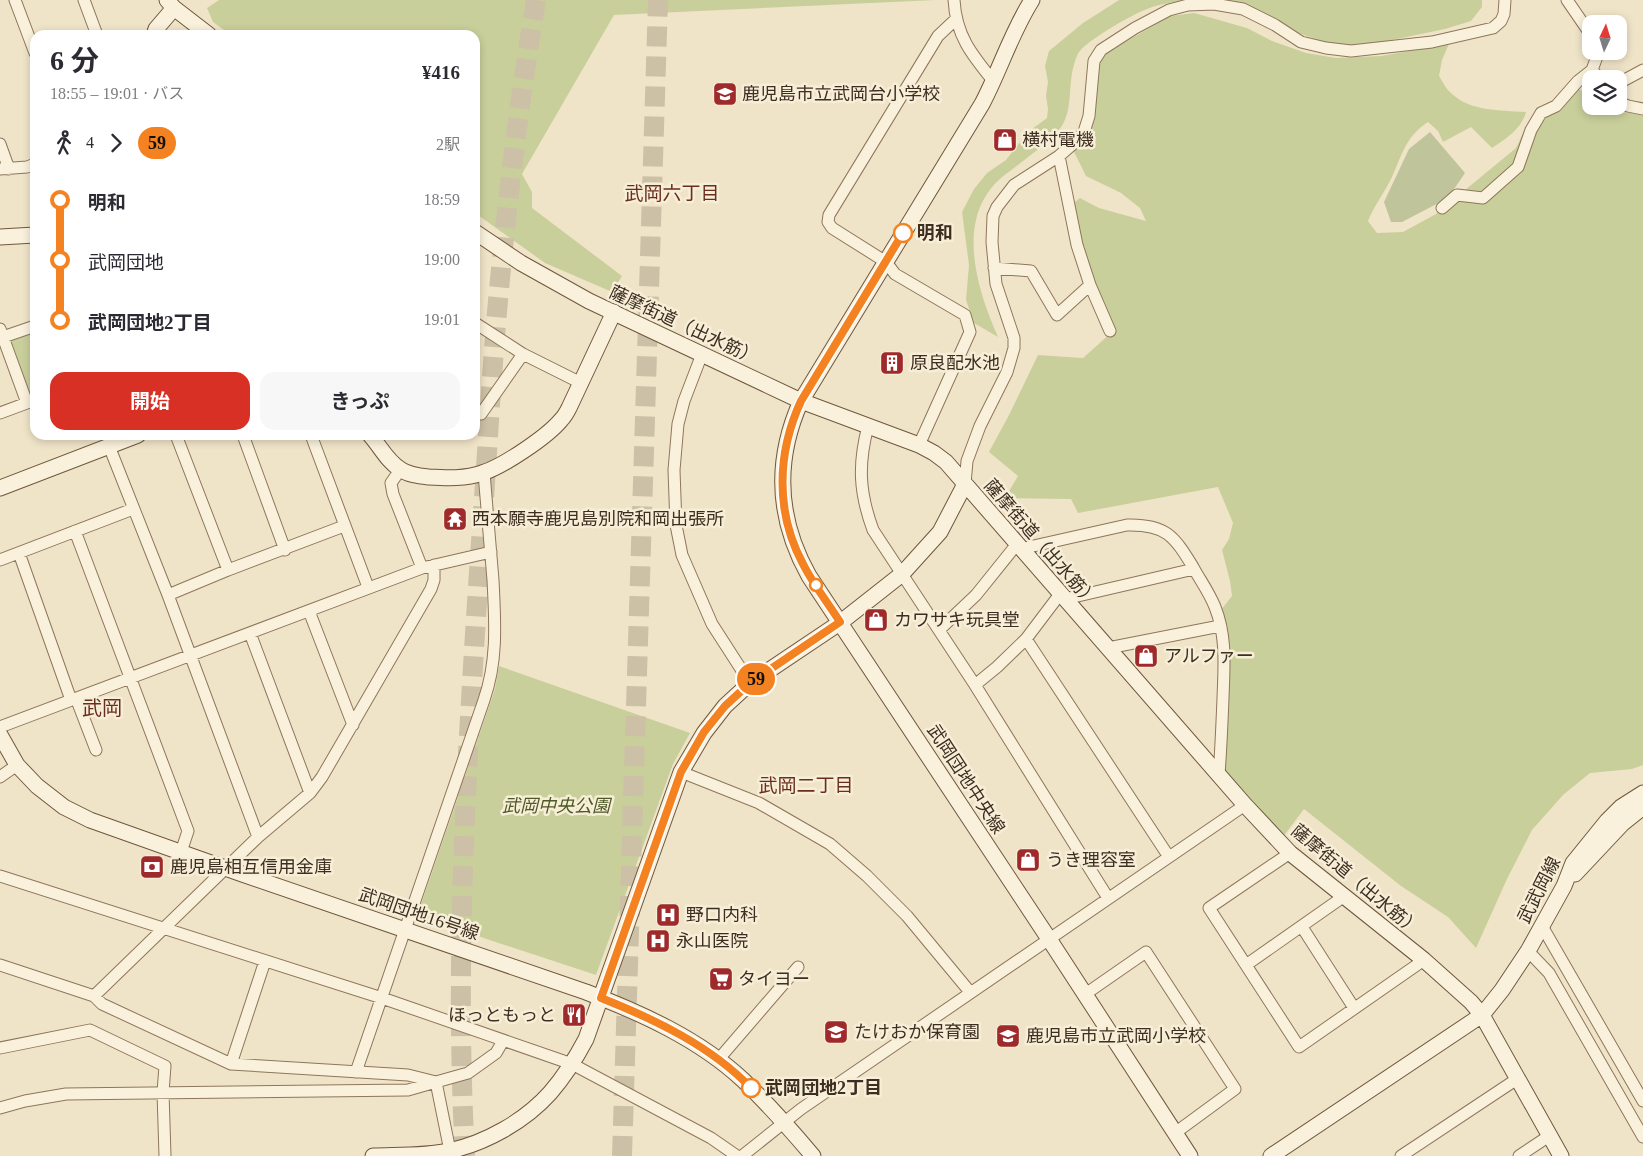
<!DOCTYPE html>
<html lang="ja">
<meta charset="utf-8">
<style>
:root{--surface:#fff;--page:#f7f7f7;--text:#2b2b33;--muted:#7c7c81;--accent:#d93025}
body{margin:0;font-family:"Times New Roman","Noto Sans JP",serif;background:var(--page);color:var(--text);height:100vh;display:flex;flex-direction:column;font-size:19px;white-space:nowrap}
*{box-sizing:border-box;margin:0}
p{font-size:16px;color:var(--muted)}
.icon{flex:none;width:28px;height:28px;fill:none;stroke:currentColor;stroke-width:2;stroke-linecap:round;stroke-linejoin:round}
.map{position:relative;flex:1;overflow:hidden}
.drawer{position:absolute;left:30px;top:30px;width:450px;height:410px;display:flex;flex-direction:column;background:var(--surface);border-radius:15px;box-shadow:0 2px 8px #0003}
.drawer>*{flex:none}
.badge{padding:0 10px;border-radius:16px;font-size:18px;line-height:32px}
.needle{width:32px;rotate:4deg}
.tools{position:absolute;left:1582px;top:15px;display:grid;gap:10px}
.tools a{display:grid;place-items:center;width:45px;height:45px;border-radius:10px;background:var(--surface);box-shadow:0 2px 8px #0003;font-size:25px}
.map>.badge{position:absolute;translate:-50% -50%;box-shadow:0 0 0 2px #fff}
.legs{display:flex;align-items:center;gap:8px;height:55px;padding:0 20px;font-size:16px}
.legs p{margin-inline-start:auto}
.head{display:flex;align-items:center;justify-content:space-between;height:85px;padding:0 20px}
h1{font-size:28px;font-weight:700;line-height:38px}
.primary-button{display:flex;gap:10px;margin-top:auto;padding:10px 20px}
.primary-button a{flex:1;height:58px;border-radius:15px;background:var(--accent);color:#fff;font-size:20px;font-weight:700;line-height:58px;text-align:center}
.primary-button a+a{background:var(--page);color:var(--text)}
ul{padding:0 20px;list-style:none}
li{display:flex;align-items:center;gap:18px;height:60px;font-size:19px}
li i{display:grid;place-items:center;width:8px;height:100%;margin:0 6px;background:currentColor}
li i::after{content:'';width:12px;height:12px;margin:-6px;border:4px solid;border-radius:50%;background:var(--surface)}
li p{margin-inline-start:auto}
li:first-child i{background:linear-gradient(#0000 50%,currentColor 0)}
li:last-child i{background:linear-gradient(currentColor 50%,#0000 0)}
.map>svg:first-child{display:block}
.green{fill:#c9cf9b}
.cemetery{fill:#bfc49a}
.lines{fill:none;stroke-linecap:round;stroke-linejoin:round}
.highway-tunnel{stroke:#ccc0a6;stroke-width:20;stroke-dasharray:20 10;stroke-linecap:butt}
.street-casing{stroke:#8d765c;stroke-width:13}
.secondary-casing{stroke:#6f573f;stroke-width:17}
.street{stroke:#faf1dc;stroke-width:11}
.secondary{stroke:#faf1dc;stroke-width:15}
.line-1-casing{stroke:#fff;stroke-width:11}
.line-1{stroke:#f58220;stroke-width:8}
.stop-1-dot{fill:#fff;stroke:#f58220;stroke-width:2.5}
.labels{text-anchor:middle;stroke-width:5;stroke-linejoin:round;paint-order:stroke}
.poi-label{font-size:18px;fill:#3d2e20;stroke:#f7eed8;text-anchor:start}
.stop-label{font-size:18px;font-weight:bold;fill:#3d2e20;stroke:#f7eed8;text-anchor:start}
.street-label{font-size:18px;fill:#3d2e20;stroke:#f7eed8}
.park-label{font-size:18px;font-style:italic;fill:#4d5a26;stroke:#f7eed8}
.neighbourhood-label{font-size:19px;fill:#6b2e1e;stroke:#f7eed8}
.quarter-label{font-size:20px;fill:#6b2e1e;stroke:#f7eed8}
</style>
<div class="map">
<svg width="1643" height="1156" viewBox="0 0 1643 1156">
<rect width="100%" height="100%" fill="#f0e4c8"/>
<path class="green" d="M219,0H936L614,15L522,174L532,192V208L622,276L612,292L545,263L475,213V35H231L213,22L207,8Z
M1119,0H1188C1174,2 1159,4 1147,9C1133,14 1088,40 1080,51C1077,54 1075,61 1074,65C1068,84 1073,105 1063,124C1056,138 1020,163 1006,174C953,214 976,287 998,337L974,323L966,300L969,265L962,212L974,189L987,173L1006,160L1028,132L1047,118L1048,109L1046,96L1048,82L1045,66L1049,51L1083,23Z
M1206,0H1482V7L1471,21L1445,29L1368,45H1343L1325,42L1298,33L1262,12Z
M1194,13L1247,28L1272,41L1306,53L1336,58L1381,56L1449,44L1442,60L1439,76C1443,82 1446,89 1451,93C1471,112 1500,110 1526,112C1522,128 1506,139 1492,148L1471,127L1443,142L1438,131L1428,122C1406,136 1402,155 1392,177C1385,192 1375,204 1368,221L1377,233L1403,232L1436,214L1516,148L1525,129L1537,120L1549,108L1556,96L1566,90L1579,89L1591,97V106H1600L1605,112L1643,113V765L1632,769L1590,773L1563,795L1532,830L1507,879L1476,948L1448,917L1401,886L1304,809L1283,837L1222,773L1220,611L1232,596L1230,581L1222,550L1229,539L1233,523L1218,487L1078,513L1071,499L1005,498L1018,476L989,452L1009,415L1038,355L1083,358L1112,332L1095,291L1069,207L1080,198L1099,208L1146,221L1140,208L1121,193L1086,176L1071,146L1086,120L1089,72L1106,53L1170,16Z
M35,329V394L33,395L28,393L9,344L12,338Z
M499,666L690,733L673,764L596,975L417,916L495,689Z"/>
<path class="cemetery" d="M1430,132L1465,173L1448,198L1402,222H1391L1384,202L1409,149Z"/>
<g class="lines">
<path class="highway-tunnel" d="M465,1156C454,956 467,756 480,556C486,475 490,394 497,312C506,208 519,103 536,0
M622,1156L658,0"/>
<defs>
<path id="street" d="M15,0L35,53
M84,0L97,35
M954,0C956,36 972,55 994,82
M1567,0L1591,35
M1599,51L1592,70L1600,79
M1619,83L1643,70
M1619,102L1628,106L1643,109
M0,144L9,169
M1059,156L1077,245L1090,285L1110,331
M0,169L27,167L35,164
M1442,208L1457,195L1483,198L1518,167L1531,130L1541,113L1556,106L1578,81L1592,70
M994,268L1031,271L1057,315L1090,285
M475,323L523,354L581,383
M0,329L27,403
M3,337L35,326
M702,354L684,401L678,424L674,470L676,525L682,555L712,624L750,683
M475,410L481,414L523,354
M0,413L35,400
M868,426C858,464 859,492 873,530L975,685L1108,898
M176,435L228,570
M243,435L285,550
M311,435L368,587
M919,445L970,332L965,315L895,274L886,262L832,228L828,222L829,215L938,36L956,19
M109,446L168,595L258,837
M400,470L391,483L393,494L422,568
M965,484L967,461L980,426L1007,372L1014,348V338L996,284L992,242L993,216L997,207L1014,185L1059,156L1074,143L1084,132L1089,116L1094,61L1101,50L1135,28L1169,10L1188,5L1214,4L1243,9L1275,25L1301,42L1326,48L1351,51L1432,42L1493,28L1501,21L1504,14L1505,0
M75,531L188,831L181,852
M1020,549L1127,525C1166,524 1174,536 1193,567C1200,580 1209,592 1215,607C1227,637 1224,667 1223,698C1222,723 1221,749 1219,774
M19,553L71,700
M0,560L133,509
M168,595L228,570L344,526
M1065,599L1194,569
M309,611L353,725
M939,630L976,595L1017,544
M250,633L310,793
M1026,639L1169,857
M1108,648L1220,626
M975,685L997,667L1026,639L1060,594
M76,698L96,750
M0,727L422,568L491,552
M681,772L759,803L830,844L867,876L907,916L970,992
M0,777L17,765
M1290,853L1209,908L1299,1047L1424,960
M0,876L382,998L572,1064L711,1138L737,1156
M1542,926L1643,1101
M1302,927L1354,1008
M1528,951L1549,973L1643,1137
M0,965L94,996L102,1004L231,1064L408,1075L436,1082L468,1073L496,1053L503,1041
M1246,965L1343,897
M1084,995L1146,952L1235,1089L1175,1133
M94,996L258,837L310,793L322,777L431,589L434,580V565
M0,1048L90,1030L165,1066L163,1092L165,1156
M718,1060L798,967
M231,1064L265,961
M356,1072L484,700C498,660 495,621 493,580C490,544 487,508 484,473
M0,1108L25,1101L66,1094L408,1090L436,1082L450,1151
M742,1156L801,1109L1245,805
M1401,1156L1517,1079
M1519,1156L1549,1136"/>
<path id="secondary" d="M167,0L174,8L209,35
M1032,0C1011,33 1000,70 982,104L801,401C774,461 777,519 809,576L1049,939L1190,1156
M154,35L156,29L174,8
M475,232L521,263L589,301L801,401L919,445L934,453L946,462L1245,805L1290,853L1424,960L1471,1002L1482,1015L1561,1156
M0,237L35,235
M370,435C380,446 387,461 400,469C408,475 419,476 429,477C446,478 466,479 482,473C502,467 547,437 561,420C564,417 567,412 569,408L614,312
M0,488L138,435
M0,735L17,765L37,786L64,807L90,820L242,874L586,992C641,1013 699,1039 743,1080C768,1104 791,1130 813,1156
M1575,874L1622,824L1643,807
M373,1156C398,1155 425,1156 449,1151C486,1143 525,1121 550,1093C564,1077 576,1058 586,1039L681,772L704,733L725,706L750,683L841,622L902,574L940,532L965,484
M1271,1156L1482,1015L1502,990L1528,951L1564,886L1573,863L1607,821L1621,807L1643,793"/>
</defs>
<use href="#street" class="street-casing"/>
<use href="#secondary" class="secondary-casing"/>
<use href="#street" class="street"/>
<use href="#secondary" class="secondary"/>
</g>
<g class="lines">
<defs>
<path id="line-1" d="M751,1088C711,1046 654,1019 601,998L681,772L704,732L725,706L750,683L840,622C828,603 813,584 803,564C775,512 777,453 801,401L903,233"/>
</defs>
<use href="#line-1" class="line-1-casing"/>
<use href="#line-1" class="line-1"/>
</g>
<defs>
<symbol id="school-square" viewBox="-11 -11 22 22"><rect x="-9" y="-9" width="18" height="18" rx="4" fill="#9e2a2b" stroke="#f7eed8"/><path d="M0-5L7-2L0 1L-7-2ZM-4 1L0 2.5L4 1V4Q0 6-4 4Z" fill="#fff"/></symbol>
<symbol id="shop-square" viewBox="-11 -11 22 22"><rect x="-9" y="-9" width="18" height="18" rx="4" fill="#9e2a2b" stroke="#f7eed8"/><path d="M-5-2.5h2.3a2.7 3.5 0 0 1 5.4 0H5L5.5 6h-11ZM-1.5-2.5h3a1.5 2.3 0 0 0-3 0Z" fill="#fff"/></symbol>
<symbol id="building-square" viewBox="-11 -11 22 22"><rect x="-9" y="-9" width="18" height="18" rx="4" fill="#9e2a2b" stroke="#f7eed8"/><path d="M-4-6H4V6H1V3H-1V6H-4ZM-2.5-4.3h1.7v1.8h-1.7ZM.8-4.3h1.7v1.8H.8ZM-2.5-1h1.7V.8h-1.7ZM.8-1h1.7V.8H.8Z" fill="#fff"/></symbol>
<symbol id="temple-square" viewBox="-11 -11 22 22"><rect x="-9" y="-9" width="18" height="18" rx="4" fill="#9e2a2b" stroke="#f7eed8"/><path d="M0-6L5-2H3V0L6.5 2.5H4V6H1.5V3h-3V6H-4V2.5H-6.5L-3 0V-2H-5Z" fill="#fff"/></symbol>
<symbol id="bank-square" viewBox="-11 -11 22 22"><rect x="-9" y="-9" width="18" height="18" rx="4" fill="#9e2a2b" stroke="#f7eed8"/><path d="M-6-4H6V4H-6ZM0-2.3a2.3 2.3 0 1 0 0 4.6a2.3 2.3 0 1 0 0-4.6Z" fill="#fff"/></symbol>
<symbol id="hospital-square" viewBox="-11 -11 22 22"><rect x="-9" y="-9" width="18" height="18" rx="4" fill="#9e2a2b" stroke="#f7eed8"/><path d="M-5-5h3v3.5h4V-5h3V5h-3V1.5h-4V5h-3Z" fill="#fff"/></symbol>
<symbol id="supermarket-square" viewBox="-11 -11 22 22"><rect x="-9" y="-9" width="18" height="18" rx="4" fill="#9e2a2b" stroke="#f7eed8"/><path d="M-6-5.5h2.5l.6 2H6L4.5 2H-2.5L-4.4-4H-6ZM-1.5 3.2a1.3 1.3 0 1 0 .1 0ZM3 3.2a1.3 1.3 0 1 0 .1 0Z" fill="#fff"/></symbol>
<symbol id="restaurant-square" viewBox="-11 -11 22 22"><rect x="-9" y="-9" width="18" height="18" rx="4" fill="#9e2a2b" stroke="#f7eed8"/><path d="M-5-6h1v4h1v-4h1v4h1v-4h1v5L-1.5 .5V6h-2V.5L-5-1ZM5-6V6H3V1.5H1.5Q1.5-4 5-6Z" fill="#fff"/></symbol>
</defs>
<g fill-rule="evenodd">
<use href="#school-square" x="711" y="80" width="28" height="28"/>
<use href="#shop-square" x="991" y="126" width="28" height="28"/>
<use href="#building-square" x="878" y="349" width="28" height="28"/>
<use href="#temple-square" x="441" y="505" width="28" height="28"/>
<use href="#shop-square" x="862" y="606" width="28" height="28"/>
<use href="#shop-square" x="1132" y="642" width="28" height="28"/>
<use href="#shop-square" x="1014" y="846" width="28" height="28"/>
<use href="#bank-square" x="138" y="853" width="28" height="28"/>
<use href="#hospital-square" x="654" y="901" width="28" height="28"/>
<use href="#hospital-square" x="644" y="927" width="28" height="28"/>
<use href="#supermarket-square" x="707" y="965" width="28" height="28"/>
<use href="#restaurant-square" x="560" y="1001" width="28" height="28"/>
<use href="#school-square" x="822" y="1018" width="28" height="28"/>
<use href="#school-square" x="994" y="1022" width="28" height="28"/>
</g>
<g class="stop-1-dot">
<circle cx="903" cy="233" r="9"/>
<circle cx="816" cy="585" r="6"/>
<circle cx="751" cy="1088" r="9"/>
</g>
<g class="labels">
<g class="poi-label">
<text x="742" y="100">鹿児島市立武岡台小学校</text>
<text x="1022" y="146">横村電機</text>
<text x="910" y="369">原良配水池</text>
<text x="472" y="525">西本願寺鹿児島別院和岡出張所</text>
<text x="894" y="626">カワサキ玩具堂</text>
<text x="1164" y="662">アルファー</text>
<text x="1046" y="866">うき理容室</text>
<text x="170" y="873">鹿児島相互信用金庫</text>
<text x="686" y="921">野口内科</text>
<text x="676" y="947">永山医院</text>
<text x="738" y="985">タイヨー</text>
<text x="556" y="1021" text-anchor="end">ほっともっと</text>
<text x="854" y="1038">たけおか保育園</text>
<text x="1026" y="1042">鹿児島市立武岡小学校</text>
</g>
<g class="stop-label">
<text x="917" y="239">明和</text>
<text x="765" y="1094">武岡団地2丁目</text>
</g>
<g class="street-label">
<text transform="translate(684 325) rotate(25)" y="6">薩摩街道（出水筋）</text>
<text transform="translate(1041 543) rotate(49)" y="6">薩摩街道（出水筋）</text>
<text transform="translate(966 779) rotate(57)" y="6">武岡団地中央線</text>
<text transform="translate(1356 880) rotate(40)" y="6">薩摩街道（出水筋）</text>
<text transform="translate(1539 890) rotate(-63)" y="6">武武岡線</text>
<text transform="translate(419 914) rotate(19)" y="6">武岡団地16号線</text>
</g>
<g class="park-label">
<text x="556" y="812">武岡中央公園</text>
</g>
<g class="neighbourhood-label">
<text x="672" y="200">武岡六丁目</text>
<text x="806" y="792">武岡二丁目</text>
</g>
<g class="quarter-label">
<text x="102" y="715">武岡</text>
</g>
</g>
</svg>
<div class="tools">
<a><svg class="needle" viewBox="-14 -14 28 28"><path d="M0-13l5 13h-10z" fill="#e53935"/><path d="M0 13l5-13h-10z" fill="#7c7c81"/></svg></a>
<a><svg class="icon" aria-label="layers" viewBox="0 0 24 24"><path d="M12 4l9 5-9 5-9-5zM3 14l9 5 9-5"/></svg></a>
</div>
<b class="badge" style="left:756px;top:679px;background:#f58220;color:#111">59</b>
<section class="drawer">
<div class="head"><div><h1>6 分</h1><p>18:55 – 19:01 · バス</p></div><b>¥416</b></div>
<div class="legs"><svg class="icon" aria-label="walk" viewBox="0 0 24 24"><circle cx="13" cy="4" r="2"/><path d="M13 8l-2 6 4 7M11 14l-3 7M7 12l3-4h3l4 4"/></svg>4<svg class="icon" aria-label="forward" viewBox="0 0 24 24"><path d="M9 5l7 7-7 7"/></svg><b class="badge" style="background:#f58220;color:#111">59</b><p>2駅</p></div>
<ul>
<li><i style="color:#f58220"></i><b>明和</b><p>18:59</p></li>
<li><i style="color:#f58220"></i><span>武岡団地</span><p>19:00</p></li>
<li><i style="color:#f58220"></i><b>武岡団地2丁目</b><p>19:01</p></li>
</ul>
<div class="primary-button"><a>開始</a><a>きっぷ</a></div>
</section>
</div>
